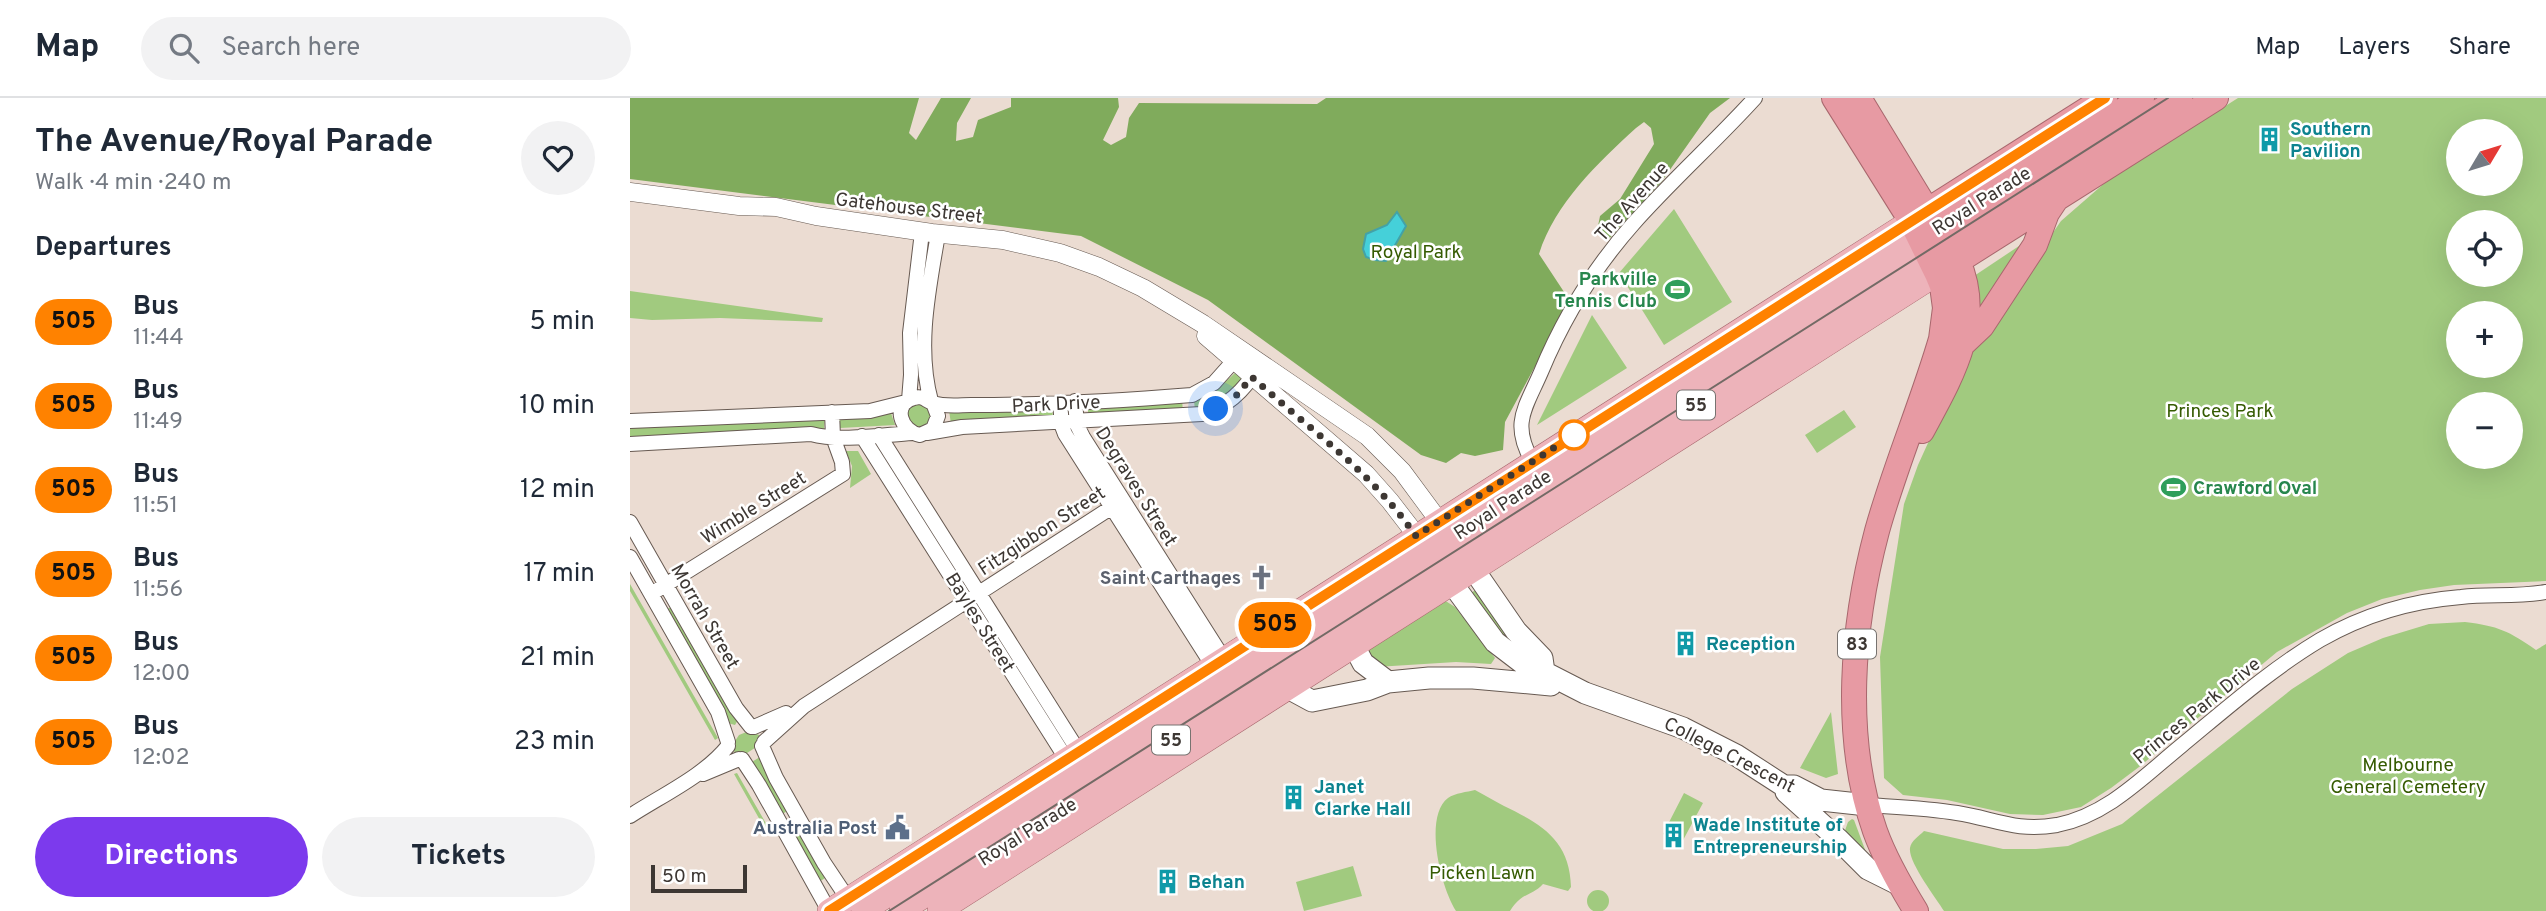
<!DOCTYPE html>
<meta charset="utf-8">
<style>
:root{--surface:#fff;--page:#f2f2f3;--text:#1f2937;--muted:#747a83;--line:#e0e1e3;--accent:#7c3aed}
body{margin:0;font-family:Overpass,sans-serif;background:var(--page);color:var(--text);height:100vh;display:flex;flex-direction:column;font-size:26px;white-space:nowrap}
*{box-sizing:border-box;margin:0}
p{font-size:23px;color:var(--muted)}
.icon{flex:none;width:38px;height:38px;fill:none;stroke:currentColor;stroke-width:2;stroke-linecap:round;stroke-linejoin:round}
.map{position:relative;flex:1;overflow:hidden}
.panel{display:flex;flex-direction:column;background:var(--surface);width:630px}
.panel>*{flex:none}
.badge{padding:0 14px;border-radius:23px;font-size:24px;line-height:46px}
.needle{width:46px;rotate:52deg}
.buttons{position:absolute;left:1816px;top:21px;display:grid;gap:14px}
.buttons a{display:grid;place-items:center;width:77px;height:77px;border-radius:50%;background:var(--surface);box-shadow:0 7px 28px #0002;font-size:35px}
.scale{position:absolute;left:21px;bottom:18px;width:96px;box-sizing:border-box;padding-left:7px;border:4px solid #3d3733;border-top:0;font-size:19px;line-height:24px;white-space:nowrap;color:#3d3733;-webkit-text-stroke:5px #fff;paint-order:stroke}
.you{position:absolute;width:35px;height:35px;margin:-18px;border:5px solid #fff;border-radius:50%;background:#1a73e8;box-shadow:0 0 0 10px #1a73e833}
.map>.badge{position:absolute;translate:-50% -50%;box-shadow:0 0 0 4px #fff}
h2{padding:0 35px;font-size:26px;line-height:63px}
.round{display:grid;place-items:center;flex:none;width:74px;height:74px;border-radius:37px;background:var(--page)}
.summary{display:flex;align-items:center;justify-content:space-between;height:119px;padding:0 35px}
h1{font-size:33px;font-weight:700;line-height:52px}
.action{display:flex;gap:14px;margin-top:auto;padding:14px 35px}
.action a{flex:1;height:80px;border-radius:42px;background:var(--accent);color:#fff;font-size:28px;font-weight:700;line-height:80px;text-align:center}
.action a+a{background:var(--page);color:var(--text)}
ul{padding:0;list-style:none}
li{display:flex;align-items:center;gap:21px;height:84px;padding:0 35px}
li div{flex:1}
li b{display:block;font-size:26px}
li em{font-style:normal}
li .badge{min-width:77px;font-weight:700;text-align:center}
header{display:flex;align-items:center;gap:42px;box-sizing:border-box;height:98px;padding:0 35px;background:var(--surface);border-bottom:2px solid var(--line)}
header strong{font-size:33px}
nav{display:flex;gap:38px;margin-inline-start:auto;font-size:24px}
.search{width:490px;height:63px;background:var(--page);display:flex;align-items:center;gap:18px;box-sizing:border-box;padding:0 24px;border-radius:38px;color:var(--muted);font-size:26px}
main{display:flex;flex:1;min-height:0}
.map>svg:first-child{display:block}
.green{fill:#a1ca7f;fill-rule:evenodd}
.forest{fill:#80ab5c}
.water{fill:#45d0d9;stroke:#43a2a7;stroke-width:2}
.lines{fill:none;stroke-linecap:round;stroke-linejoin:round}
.minor-casing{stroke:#675a52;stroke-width:16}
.tertiary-casing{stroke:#675a52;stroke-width:19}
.secondary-casing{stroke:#675a52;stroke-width:23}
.primary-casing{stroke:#a8676d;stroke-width:24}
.trunk-casing{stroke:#a8676d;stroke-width:26}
.minor{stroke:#fff;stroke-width:14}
.tertiary{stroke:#fff;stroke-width:18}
.secondary{stroke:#fff;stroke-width:21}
.primary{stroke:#edb3ba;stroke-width:23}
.trunk{stroke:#e79aa3;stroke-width:24}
.tram{stroke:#736a65;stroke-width:2}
.line-casing{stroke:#fff;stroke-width:16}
.line{stroke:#ff8200;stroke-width:10}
.walk{stroke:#3d3733;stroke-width:7;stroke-dasharray:0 12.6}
.stop-dot{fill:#fff;stroke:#ff8200;stroke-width:3.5}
.labels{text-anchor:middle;stroke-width:5;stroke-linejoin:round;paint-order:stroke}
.shield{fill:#fff;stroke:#777370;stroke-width:2}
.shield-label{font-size:18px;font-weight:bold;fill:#3d3733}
.culture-label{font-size:19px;font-weight:bold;fill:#0d838f;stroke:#fff;text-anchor:start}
.street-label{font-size:19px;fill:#3d3733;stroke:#fff}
.park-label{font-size:19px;fill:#355b02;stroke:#fff}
.leisure-label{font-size:19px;font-weight:bold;fill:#27864d;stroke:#fff;text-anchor:end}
.worship-label{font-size:19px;font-weight:bold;fill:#5b616d;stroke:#fff;text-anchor:end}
.service-label{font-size:19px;font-weight:bold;fill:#4e5e75;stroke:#fff;text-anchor:end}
</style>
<header>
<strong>Map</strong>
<div class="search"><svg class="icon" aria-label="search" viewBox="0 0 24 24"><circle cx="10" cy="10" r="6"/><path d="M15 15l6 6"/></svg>Search here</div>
<nav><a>Map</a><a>Layers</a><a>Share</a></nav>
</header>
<main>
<section class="panel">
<div class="summary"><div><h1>The Avenue/Royal Parade</h1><p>Walk · 4 min · 240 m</p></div><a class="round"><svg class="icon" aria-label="heart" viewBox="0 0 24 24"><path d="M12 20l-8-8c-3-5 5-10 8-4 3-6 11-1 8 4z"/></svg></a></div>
<h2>Departures</h2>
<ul>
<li><span class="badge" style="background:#ff8200;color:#111">505</span><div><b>Bus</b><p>11:44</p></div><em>5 min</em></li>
<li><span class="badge" style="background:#ff8200;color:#111">505</span><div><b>Bus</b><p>11:49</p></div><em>10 min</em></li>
<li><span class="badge" style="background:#ff8200;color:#111">505</span><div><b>Bus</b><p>11:51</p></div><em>12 min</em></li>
<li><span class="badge" style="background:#ff8200;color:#111">505</span><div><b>Bus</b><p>11:56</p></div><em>17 min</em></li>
<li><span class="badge" style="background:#ff8200;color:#111">505</span><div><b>Bus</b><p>12:00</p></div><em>21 min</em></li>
<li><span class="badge" style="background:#ff8200;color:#111">505</span><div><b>Bus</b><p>12:02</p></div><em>23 min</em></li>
</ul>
<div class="action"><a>Directions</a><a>Tickets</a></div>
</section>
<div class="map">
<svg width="1916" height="813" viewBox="0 0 1916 813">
<rect width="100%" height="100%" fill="#ebdcd2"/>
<path class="green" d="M1608,0H1916V483L1824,487L1790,492L1752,501L1717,515L1647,554L1509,669L1481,690L1451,709L1413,717L1380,716L1317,702L1273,697L1254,680L1250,559L1274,406L1288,367L1337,259L1431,123L1477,83ZM1829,33H1881V86H1829ZM1829,124H1881V177H1829ZM1829,215H1881V268H1829ZM1829,306H1881V359H1829Z
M1044,111L1102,204L1034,247L989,175Z
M1401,140L1346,226L1344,178Z
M0,193L193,220L192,224L90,220L22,222L0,220Z
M962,217L997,270L907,327Z
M606,274L613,281L592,302L565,312L564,303L586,293Z
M552,301L553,315L458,320V306Z
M283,305H297L305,320L292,332L279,327L277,313Z
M422,308L423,321L321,326L319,312Z
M1214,312L1226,329L1187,355L1175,337Z
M261,315L265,327L210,330L209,318Z
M195,319L194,331L0,341V327Z
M216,353H228L241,376L220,390L222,368Z
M0,486L88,640L85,642L0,493Z
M847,491L887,544L886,554L838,497Z
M814,502L825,509L865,560L861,566L826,564L746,569L729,556Z
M43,508L109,620L105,627L98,625L37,511Z
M1835,524C1868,528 1879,533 1906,552L1916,546V813H1314C1306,800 1278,764 1280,750C1281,743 1289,738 1294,733L1373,751H1406L1438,748L1492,726L1662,591L1718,555L1753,540L1799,526Z
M1201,614L1208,676L1196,680L1170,670Z
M119,633L129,637L128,648L117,655L106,656L101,649L109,637Z
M130,659L160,711L151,717L120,665Z
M107,675L138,729L135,731L104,676Z
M845,692C855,697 864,703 874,708C911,726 940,742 941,789L938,793L913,786C902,798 892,794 880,813H826C811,790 793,719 818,700C825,695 837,694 845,692Z
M1054,695L1073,705L1051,746L1033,736Z
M1222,721L1224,722L1240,765L1213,738L1218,724Z
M168,725L198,778L189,784L158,731Z
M723,768L732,798L674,813L666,784Z
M957 803a11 11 0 1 1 22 0a11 11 0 1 1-22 0Z"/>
<path class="forest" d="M0,0H289L279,35L286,42L311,0H341L327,25L326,43L343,39L348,22L381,9V0H488L489,9L473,42L481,47L496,39L499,20L509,5L687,6L696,0H1100L1080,15L1032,83L978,142L968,128L970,118L990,101L1024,46L1021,30L1014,24L1006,30C968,65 925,105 909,156L940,203L875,324L873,352L845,358L831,355L816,365L791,357L578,202L451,138L0,81Z"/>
<path class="water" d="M767,114L776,128L756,163L745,162L736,159L733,151L736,136L757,127Z"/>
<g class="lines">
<defs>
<path id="minor" d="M279,302L281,277L280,235L292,134
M301,303C286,249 299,190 308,136
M445,303L447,327L453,339L597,566
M430,304L432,328L435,336L586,573
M303,305L308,318L303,331L290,337C271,334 261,306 284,300C293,297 296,303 303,305C314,309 330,307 341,307C414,307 489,303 562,297L584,285L609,257
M0,323L240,313L276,304
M297,335L332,329L572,316C598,309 615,292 628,269
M249,337L449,654
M232,338L437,662
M0,346L181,336C209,344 252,337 282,335
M902,363C881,325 895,311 911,274C933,221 965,169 1003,126C1042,82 1086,43 1125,0
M0,424L106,610L121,629
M0,459L88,614L98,644
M21,496L213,376L212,364L203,339L202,314
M124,629L156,615
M134,644L174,608L493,402
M132,648L146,680L194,765L218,801
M112,661L129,687L199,813
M73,676L109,661
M1237,707C1267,709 1298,710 1327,715C1365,721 1386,734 1427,727C1477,717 1512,680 1551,648C1596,611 1640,572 1690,542C1735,516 1780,503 1831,499C1860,496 1888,499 1916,494
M0,718C32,697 74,678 98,648"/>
<path id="tertiary" d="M0,94L109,108L146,109L186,118L302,135L373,142L430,155L469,169L513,190L573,226L737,338L772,373L809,423
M576,238L736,376L760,403L787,438"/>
<path id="secondary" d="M835,459L886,533L912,560L914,574
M813,473L865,544L899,570L914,574L955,595L1053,630L1106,657L1154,688H1164L1191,702L1237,707
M724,548L733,565L758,584
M658,590L682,603L737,592L758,584L799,580H843L921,587
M1156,694L1208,741L1238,771L1270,787"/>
<path id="primary" d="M199,813L1281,123
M233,813L1290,140
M271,813L1299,159
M309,813L1307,176"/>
<path id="trunk" d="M1204,0L1281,123L1307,176L1312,188L1315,210L1311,241C1292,306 1265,368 1247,433C1222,527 1212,639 1245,733C1255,761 1270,787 1286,813
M1229,0L1328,163C1355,224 1320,281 1292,333
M1284,121L1475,0
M1294,138L1512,0
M1306,155L1550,0
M1314,172L1586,0
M1334,245L1352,228L1405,147L1417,115L1425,103"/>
</defs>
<use href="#minor" class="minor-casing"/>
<use href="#tertiary" class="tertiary-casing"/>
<use href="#secondary" class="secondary-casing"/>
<use href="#primary" class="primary-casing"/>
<use href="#trunk" class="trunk-casing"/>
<use href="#minor" class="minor"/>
<use href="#tertiary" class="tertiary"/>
<use href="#secondary" class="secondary"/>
<use href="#primary" class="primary"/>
<use href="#trunk" class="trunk"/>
<path class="tram" d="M259,813L1538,0"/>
</g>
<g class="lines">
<defs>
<path id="line" d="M199,813L1475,0"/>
</defs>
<use href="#line" class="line-casing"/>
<use href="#line" class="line"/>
<path class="walk" d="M586,311L604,300L622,279C681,333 739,371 786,438L944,337"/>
</g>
<defs>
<symbol id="building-bare" viewBox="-9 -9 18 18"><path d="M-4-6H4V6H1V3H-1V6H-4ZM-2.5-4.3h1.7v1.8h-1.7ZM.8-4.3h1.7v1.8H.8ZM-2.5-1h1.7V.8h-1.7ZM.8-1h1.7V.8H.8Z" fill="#0f9aa8" stroke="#fff" stroke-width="2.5" paint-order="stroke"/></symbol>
<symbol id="stadium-bare" viewBox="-9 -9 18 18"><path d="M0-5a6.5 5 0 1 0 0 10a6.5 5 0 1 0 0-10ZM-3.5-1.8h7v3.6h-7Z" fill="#2e9e5b" stroke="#fff" stroke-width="2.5" paint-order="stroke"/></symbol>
<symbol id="church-bare" viewBox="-9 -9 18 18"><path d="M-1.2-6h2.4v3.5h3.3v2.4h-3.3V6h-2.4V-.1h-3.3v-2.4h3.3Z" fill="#6b7280" stroke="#fff" stroke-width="2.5" paint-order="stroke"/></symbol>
<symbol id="civic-bare" viewBox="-9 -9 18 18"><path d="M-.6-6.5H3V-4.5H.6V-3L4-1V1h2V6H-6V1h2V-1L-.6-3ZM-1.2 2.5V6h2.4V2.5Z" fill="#5c6f8a" stroke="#fff" stroke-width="2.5" paint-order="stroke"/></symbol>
</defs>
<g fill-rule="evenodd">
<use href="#building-bare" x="1622" y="24" width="35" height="35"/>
<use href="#stadium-bare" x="1030" y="174" width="35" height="35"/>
<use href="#stadium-bare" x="1526" y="372" width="35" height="35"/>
<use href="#church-bare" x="614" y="462" width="35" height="35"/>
<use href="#building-bare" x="1038" y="528" width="35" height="35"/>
<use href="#building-bare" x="646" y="682" width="35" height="35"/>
<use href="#civic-bare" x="250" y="712" width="35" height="35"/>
<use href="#building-bare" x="1026" y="720" width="35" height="35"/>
<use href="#building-bare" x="520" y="766" width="35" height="35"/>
</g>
<circle class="stop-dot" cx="944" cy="337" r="14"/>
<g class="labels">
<g class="shield">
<rect x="1047" y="292.5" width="38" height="29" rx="5"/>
<rect x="1208" y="531.5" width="38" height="29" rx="5"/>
<rect x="522" y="627.5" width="38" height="29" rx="5"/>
</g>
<g class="shield-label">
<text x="1066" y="313">55</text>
<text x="1227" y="552">83</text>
<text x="541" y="648">55</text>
</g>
<g class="culture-label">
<text x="1660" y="37">Southern<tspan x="1660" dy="22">Pavilion</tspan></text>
<text x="1076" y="552">Reception</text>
<text x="684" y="695">Janet<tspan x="684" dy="22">Clarke Hall</tspan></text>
<text x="1063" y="733">Wade Institute of<tspan x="1063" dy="22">Entrepreneurship</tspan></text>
<text x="558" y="790">Behan</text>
</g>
<g class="street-label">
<text transform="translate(1351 102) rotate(-32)" y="7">Royal Parade</text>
<text transform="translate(1001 103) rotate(-48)" y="7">The Avenue</text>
<text transform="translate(279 109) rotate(7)" y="7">Gatehouse Street</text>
<text transform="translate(426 305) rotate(-3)" y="7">Park Drive</text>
<text transform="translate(507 388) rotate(58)" y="7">Degraves Street</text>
<text transform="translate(872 406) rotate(-33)" y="7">Royal Parade</text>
<text transform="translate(123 409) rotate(-32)" y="7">Wimble Street</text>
<text transform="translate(411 432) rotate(-33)" y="7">Fitzgibbon Street</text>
<text transform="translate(76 518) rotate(60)" y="7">Morrah Street</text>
<text transform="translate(351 524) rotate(58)" y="7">Bayles Street</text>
<text transform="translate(1566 612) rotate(-39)" y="7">Princes Park Drive</text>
<text transform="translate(1100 656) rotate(27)" y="7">College Crescent</text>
<text transform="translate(397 733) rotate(-32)" y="7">Royal Parade</text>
</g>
<g class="park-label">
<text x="786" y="160">Royal Park</text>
<text x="1590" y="319">Princes Park</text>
<text x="1778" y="673">Melbourne<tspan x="1778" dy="22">General Cemetery</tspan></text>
<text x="852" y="781">Picken Lawn</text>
</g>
<g class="leisure-label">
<text x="1027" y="187">Parkville<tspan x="1027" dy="22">Tennis Club</tspan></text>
<text x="1563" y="396" text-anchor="start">Crawford Oval</text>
</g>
<g class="worship-label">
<text x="611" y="486">Saint Carthages</text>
</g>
<g class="service-label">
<text x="247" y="736">Australia Post</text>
</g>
</g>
</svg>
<div class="buttons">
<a><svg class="needle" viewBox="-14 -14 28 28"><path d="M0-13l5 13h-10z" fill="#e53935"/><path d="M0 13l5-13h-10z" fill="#747a83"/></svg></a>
<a><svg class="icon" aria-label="locate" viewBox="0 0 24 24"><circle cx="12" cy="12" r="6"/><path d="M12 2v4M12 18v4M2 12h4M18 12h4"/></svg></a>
<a>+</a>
<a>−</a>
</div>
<div class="scale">50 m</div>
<div class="you" style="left:586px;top:311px"></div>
<b class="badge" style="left:645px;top:527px;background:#ff8200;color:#111">505</b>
</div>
</main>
